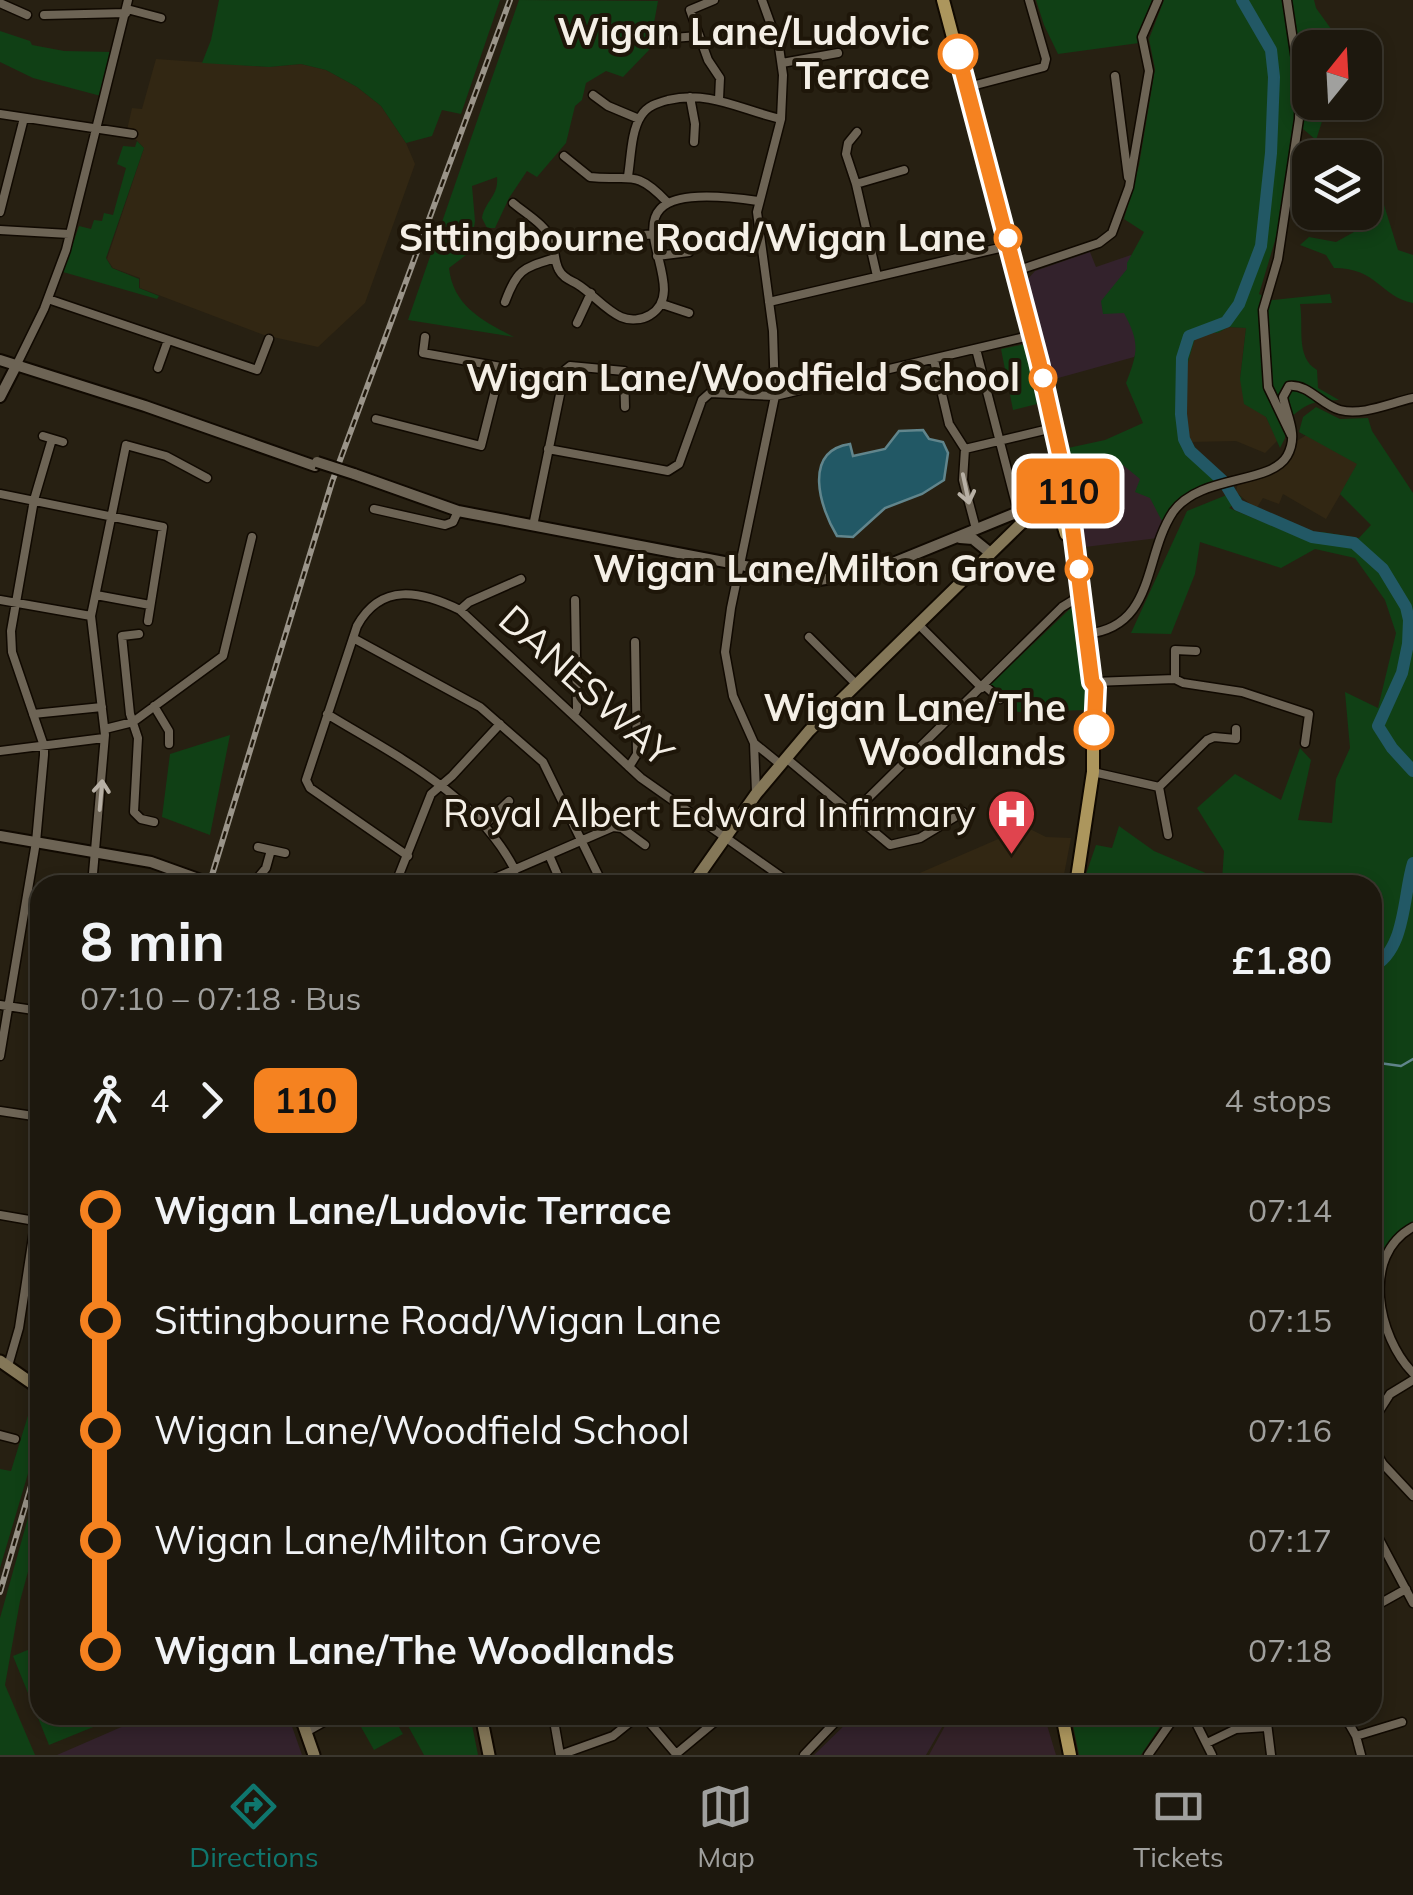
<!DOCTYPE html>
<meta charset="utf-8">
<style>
:root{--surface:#1d180e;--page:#2a251c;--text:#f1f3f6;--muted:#a0a09e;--line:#3b372e;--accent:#0f766e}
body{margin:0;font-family:Mulish,sans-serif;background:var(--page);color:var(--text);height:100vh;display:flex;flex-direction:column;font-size:38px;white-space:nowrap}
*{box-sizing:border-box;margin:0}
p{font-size:32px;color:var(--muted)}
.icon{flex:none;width:55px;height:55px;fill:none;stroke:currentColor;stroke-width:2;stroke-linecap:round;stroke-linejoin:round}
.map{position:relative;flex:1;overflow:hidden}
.side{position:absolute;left:30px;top:875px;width:1352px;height:850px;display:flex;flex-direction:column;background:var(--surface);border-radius:30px;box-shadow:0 5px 15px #0003,0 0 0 2px var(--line)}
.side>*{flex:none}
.badge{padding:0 20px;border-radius:15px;font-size:35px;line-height:65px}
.needle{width:65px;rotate:18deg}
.fabs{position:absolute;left:1292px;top:30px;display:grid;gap:20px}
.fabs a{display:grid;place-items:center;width:90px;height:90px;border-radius:20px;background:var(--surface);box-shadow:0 5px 15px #0003,0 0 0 2px var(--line);font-size:50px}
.map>.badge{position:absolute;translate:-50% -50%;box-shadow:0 0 0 5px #fff}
.legs{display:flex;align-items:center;gap:15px;height:110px;padding:0 50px;font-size:32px}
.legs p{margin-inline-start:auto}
.summary{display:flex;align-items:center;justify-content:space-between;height:170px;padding:0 50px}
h1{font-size:55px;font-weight:700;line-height:75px}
ul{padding:0 50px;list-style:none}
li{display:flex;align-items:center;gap:35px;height:110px;font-size:38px}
li i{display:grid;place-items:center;width:15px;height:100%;margin:0 12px;background:currentColor}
li i::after{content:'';width:25px;height:25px;margin:-12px;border:8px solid;border-radius:50%;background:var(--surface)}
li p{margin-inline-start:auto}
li:first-child i{background:linear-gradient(#0000 50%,currentColor 0)}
li:last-child i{background:linear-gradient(currentColor 50%,#0000 0)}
.menu{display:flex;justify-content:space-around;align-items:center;height:140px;border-top:2px solid var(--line);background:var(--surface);font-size:28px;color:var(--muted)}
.menu a{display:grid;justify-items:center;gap:5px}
.menu .on{color:var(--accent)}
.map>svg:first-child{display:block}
.commercial{fill:#342229}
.built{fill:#322713}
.education{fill:#33222c}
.green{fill:#104015}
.water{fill:#225865;stroke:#61858c;stroke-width:2.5}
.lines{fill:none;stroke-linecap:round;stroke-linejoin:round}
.stream{stroke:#61858c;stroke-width:2.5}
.river{stroke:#225865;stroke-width:12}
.minor-casing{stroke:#100901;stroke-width:11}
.tertiary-casing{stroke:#100901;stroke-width:14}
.secondary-casing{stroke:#100901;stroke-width:15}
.trunk-casing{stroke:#100901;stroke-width:16}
.minor{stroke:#6d6455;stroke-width:8}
.tertiary{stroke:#6d6455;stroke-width:10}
.secondary{stroke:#847758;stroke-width:11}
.trunk{stroke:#ac965d;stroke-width:12}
.rail-casing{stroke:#9a9489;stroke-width:6}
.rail{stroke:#1e1609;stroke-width:2.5;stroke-dasharray:8;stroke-linecap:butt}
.tertiary-bridge-casing{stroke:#100901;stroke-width:14;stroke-linecap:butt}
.tertiary-bridge{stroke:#6d6455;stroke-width:10}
.oneway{stroke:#b7b0a5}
.line-1-casing{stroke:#fff;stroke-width:22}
.line-1{stroke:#f58220;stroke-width:15}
.stop-1-dot{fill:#fff;stroke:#f58220;stroke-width:5}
.labels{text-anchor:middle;stroke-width:8;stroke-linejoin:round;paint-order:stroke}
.stop-label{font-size:38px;font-weight:bold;fill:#f4efe6;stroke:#1e1609;text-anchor:end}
.street-label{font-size:38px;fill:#f4efe6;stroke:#1e1609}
.poi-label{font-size:38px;fill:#f4efe6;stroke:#1e1609;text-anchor:end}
</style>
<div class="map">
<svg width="1413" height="1755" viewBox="0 0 1413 1755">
<rect width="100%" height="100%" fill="#272012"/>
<path class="commercial" d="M1142,459L1167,515L1158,538L1085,547L1074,483L1103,477L1109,469Z
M951,1715H1044L1056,1755H929Z"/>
<path class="built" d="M156,59L269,67L301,64L326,70L357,87L381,106L406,143L415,164L365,303L318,347L264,335L140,288V278L113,268L107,259L144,148L127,130L130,117L132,108L142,109Z
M1228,327L1246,328L1240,379L1266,417L1278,440L1265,453L1236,441L1190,442L1188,436L1183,380L1196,331L1218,333Z
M1331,420L1374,448L1351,476L1326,519L1283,494L1279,504L1263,498L1256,509L1236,492L1238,482L1280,468L1288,460L1295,442Z
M1026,827L1046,837L1071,838L1062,885H892Z"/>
<path class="education" d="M1090,252L1096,267L1131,255L1153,284L1144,339L1134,357L1051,380L1027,280L1035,271Z
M149,1715H288L302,1755H57Z
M855,1715H949L926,1755H814Z"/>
<path class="green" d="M219,0H500L461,114L442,110L432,136L406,143L381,106L357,87L326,70L301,64L269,67L202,63L211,40Z
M519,0L658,1L649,50L623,77L606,71L586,83L582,100L575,106L566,143L537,177L527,171L509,198L495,228H487L482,218C485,201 499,196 497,177L472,186L475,221L470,252L449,268C453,306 483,321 514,337L408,320Z
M1036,0H1152L1139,43L1058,54L1044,25Z
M1164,0H1314L1316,8L1334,33L1330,47L1310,48V102L1328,103L1316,140L1302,128L1294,137L1280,224L1259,294L1273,300L1330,294L1332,303L1300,304C1304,327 1295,357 1317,370L1318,388L1339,400C1312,401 1306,403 1286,422L1285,438L1280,448L1266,417L1244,404L1240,379L1246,328L1228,327L1218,333L1197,331L1183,380L1188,436L1216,482L1180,501L1163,523L1150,498L1135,492L1140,479L1123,465L1109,469L1103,477L1074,483L1068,448L1105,440L1143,423L1126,383C1138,352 1140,343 1124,313L1103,314L1101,301L1127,269V263L1144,232L1124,219L1139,165L1155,69L1149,39Z
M0,31L30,41L32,45L64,51L112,52L101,96L33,78L0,62Z
M137,141L144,148L106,258L112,268L139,279V288L159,296L157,299L63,272L79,226L91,229L94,220L102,221L104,213L113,215L126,168L117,164L123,146L135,147Z
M1365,186H1372L1384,205L1398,250L1413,255V303C1379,296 1378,268 1334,268L1326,255L1300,245L1309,237L1336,242L1354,232L1345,213L1365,212Z
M1025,344L1037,404L1013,410L1001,349Z
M1316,407L1340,419L1368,418L1372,431L1413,493V1222L1390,1246L1373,1293L1372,885H1108L1085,877L1096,845L1112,848L1119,826L1154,851L1222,880L1224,851L1197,808L1235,774L1281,800L1300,748L1311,760L1298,820L1332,823L1336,779L1350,748L1345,692L1378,708L1396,633L1385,600L1355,558L1315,549L1281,568L1200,542L1195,574L1171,634L1131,633L1187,511L1234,492L1242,498L1229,508L1304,539L1322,532L1359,538L1371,525L1340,494L1357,464L1299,432L1303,417Z
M1075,604L1088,710L1018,712L990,685Z
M230,735L210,835L162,817L170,754Z
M34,1396L40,1397V1433L0,1568V1469L11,1471Z
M40,1475V1528L20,1601L5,1685L35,1755H0V1618Z
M40,1645V1715H100L103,1723L49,1745L13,1656Z
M361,1715H392L403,1734L374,1750L356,1718Z
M402,1715H470L478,1755H424Z
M1071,1715H1173L1161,1725L1141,1755H1079Z"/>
<path class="water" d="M923,430L929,439L943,442L948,453L944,480L922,494L885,508L853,537L837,536C820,508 802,451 850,444L853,456L885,449L899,431Z"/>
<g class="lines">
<path class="stream" d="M1372,1062L1401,1066L1413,1059"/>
<path class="river" d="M1242,0L1271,50L1274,77L1271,153L1261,246L1239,304L1226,322L1189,336L1182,358L1181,414L1184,439L1190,451L1224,482L1238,505L1312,537L1354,543L1383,569L1406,607L1409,620L1408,644L1402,673L1378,726L1392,748L1413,771
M1372,967C1406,951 1403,895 1413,863"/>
<defs>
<path id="minor" d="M714,0L690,10L708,60L720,78L719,99
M1287,0L1300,87L1299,119L1278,259L1263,310L1268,387L1291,435
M0,3L27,15
M127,9L161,18
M44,15L126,13
M672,38L699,36
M782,63L838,53
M1115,76L1128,177
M968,87L1044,67L1046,59L1029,0
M593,95L608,106L639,119
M690,97L695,124L694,142
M0,114L133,134
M857,132L848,143L846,154L856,184L877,276
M564,156L590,177C629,182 634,167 667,202
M628,176C631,158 631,131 641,116C647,106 657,103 668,100C710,90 741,110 781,119
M856,184L904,170
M513,203C526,214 546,225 552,241C555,250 554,261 559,270C563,278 570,280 577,284C592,293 605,310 621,317C630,321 642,320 650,315C704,283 570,173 758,201
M0,212L24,118
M0,230L69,234
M614,239L652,234
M657,256L689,252
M1016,271L1099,243L1112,233L1129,187L1149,71L1142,37L1158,0
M48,299L257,370L269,339
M505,302C517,269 523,268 555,258
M769,302L1008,246
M662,304L689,313
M577,323L591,293
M425,337L423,353L501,367L559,387
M976,349L1018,512
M934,360L949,424L965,449L963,480L976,529
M17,364L44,309L66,250L128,0
M158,368L168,340
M376,419L481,446L501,367
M43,436L63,442
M548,449L668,471L679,464L702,400L710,393L775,396L1033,335
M965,449L1053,428
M0,494L163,527L148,621
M374,509L445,525L453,522L458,511
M533,526L565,370L570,366L624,371L625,407
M96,595L150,605
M0,600L91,616
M460,610L469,602L521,579
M918,624L982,688
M139,634L122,636L130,714L138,738L134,812L141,819L154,822
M1086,634C1156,627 1143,557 1173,512C1200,474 1270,485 1287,456C1299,435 1287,417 1283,397L1289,386C1309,384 1321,405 1340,410C1362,416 1390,403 1413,398
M809,637L856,684
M353,638L480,707L543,762L603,885
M1175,679V650L1196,651
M1093,682L1175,679L1183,683L1242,692L1309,714L1305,743
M984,685L1000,699
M154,706L169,731V744
M33,714L102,707
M327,714C396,756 476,794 515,870
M574,715L577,709L575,600
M105,729L133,722L223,656L252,537
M754,743L780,764
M0,751L104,738
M786,758L890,845L920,838L963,812
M629,767L637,754L635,642
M1093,772L1159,787
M1159,787L1207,740L1214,737L1236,739V729
M1159,787L1168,835
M756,792L754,743L733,696L725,652L731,608L775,396L773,331L757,212L781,119L783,75L779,47L762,0
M852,814L1062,607L1080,596
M484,825L509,801
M258,847L285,853
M549,855L562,885
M408,856L310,788L306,780L357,626C381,582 421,591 460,610L641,778L793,885
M92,885L105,735L91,616L126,445L166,456L207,478
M252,885L266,868L271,850
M395,885L431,794L452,776L500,724
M479,885L613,827L622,828L645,845
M0,1005L40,1011
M0,1056L36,842L44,755V746L12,652L11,631L34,500L52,439
M0,1111L40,1117
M0,1215L35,1221
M1413,1227C1360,1256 1378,1337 1413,1373
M8,1366L19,1328L40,1191
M1372,1422L1390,1394L1413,1380
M0,1435L15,1439
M1372,1446L1383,1464L1413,1496
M1372,1513L1378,1537L1413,1603
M1372,1608L1406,1589
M553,1715L560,1755
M643,1715L677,1755
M1192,1715L1212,1755
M1266,1715L1271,1755
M1344,1715L1356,1736L1361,1755
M306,1732L336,1715
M1356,1736L1402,1722
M1207,1743L1236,1729L1267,1727
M676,1754L723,1715
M560,1755L613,1736L639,1715
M804,1755L842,1715
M1148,1755L1176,1715"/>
<path id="tertiary" d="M0,360L145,406L315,466
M0,397L17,364
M354,474L458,511L819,580L871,572L1038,504
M960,538L973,539L989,552
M0,836L151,862L204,881
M212,885H213"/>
<path id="secondary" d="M692,885L756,794L809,731L1033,512L1045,493
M0,1361L40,1389
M300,1715L314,1755
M481,1715L489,1755"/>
<path id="trunk" d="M943,0L1039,362L1068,492L1081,586L1079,594L1097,699L1093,709V772L1076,885
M1057,453L1045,496L1061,517L1066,534
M1062,1715L1070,1755"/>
</defs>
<use href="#minor" class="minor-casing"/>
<use href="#tertiary" class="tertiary-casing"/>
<use href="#secondary" class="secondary-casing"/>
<use href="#trunk" class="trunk-casing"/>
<use href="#minor" class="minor"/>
<use href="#tertiary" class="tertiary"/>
<use href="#secondary" class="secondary"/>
<use href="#trunk" class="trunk"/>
<defs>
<path id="rail" d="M209,885L332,482L510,0
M0,1592L40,1455"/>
</defs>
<use href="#rail" class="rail-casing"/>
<use href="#rail" class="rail"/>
<defs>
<path id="tertiary-bridge" d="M317,462L354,474"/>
</defs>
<use href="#tertiary-bridge" class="tertiary-bridge-casing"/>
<use href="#tertiary-bridge" class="tertiary-bridge"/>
</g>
<defs><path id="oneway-shaft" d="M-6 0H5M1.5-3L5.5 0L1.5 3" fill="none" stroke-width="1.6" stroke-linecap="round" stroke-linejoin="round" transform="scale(2.5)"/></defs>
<g class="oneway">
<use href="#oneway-shaft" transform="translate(966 489) rotate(78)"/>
<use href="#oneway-shaft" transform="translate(101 795) rotate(-85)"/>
</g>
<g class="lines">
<defs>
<path id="line-1" d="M958,54L1039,362L1068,492L1092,682L1096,687L1094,730"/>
</defs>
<use href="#line-1" class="line-1-casing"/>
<use href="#line-1" class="line-1"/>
</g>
<defs>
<symbol id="hospital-pin" viewBox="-11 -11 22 30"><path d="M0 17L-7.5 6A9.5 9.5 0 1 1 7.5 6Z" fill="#e0444e" stroke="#1e1609"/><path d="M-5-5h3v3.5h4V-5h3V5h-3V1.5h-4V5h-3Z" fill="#fff"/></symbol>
</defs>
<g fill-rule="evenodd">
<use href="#hospital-pin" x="984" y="786" width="55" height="75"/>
</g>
<g class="stop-1-dot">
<circle cx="958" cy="54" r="18"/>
<circle cx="1008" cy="238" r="12"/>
<circle cx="1043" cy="378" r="12"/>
<circle cx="1079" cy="569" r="12"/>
<circle cx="1094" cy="730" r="18"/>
</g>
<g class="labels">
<g class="stop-label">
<text x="930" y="45">Wigan Lane/Ludovic<tspan x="930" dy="44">Terrace</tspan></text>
<text x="986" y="251">Sittingbourne Road/Wigan Lane</text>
<text x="1020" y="391">Wigan Lane/Woodfield School</text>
<text x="1056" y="582">Wigan Lane/Milton Grove</text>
<text x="1066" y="721">Wigan Lane/The<tspan x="1066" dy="44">Woodlands</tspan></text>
</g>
<g class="street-label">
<text transform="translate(586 686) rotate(42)" y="13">DANESWAY</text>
</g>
<g class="poi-label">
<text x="976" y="827">Royal Albert Edward Infirmary</text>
</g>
</g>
</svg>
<div class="fabs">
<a><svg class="needle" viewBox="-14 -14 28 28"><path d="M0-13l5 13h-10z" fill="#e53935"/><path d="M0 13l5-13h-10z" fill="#a0a09e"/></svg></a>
<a><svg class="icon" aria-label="layers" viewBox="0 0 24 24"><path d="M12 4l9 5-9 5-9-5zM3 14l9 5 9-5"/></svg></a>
</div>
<b class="badge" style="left:1068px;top:491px;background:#f58220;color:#111">110</b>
<section class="side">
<div class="summary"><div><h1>8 min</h1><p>07:10 – 07:18 · Bus</p></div><b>£1.80</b></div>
<div class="legs"><svg class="icon" aria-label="walk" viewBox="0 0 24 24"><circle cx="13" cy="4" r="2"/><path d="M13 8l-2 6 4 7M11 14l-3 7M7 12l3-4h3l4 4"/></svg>4<svg class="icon" aria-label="forward" viewBox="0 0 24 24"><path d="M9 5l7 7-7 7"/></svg><b class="badge" style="background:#f58220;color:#111">110</b><p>4 stops</p></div>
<ul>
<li><i style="color:#f58220"></i><b>Wigan Lane/Ludovic Terrace</b><p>07:14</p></li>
<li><i style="color:#f58220"></i><span>Sittingbourne Road/Wigan Lane</span><p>07:15</p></li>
<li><i style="color:#f58220"></i><span>Wigan Lane/Woodfield School</span><p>07:16</p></li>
<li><i style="color:#f58220"></i><span>Wigan Lane/Milton Grove</span><p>07:17</p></li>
<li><i style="color:#f58220"></i><b>Wigan Lane/The Woodlands</b><p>07:18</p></li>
</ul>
</section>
</div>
<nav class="menu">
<a class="on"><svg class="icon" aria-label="directions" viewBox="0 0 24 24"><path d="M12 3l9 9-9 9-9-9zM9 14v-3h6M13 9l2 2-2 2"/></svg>Directions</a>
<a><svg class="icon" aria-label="map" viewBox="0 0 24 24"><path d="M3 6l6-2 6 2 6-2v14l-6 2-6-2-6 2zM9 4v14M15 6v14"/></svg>Map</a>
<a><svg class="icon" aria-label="tickets" viewBox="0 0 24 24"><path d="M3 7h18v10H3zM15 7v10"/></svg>Tickets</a>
</nav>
